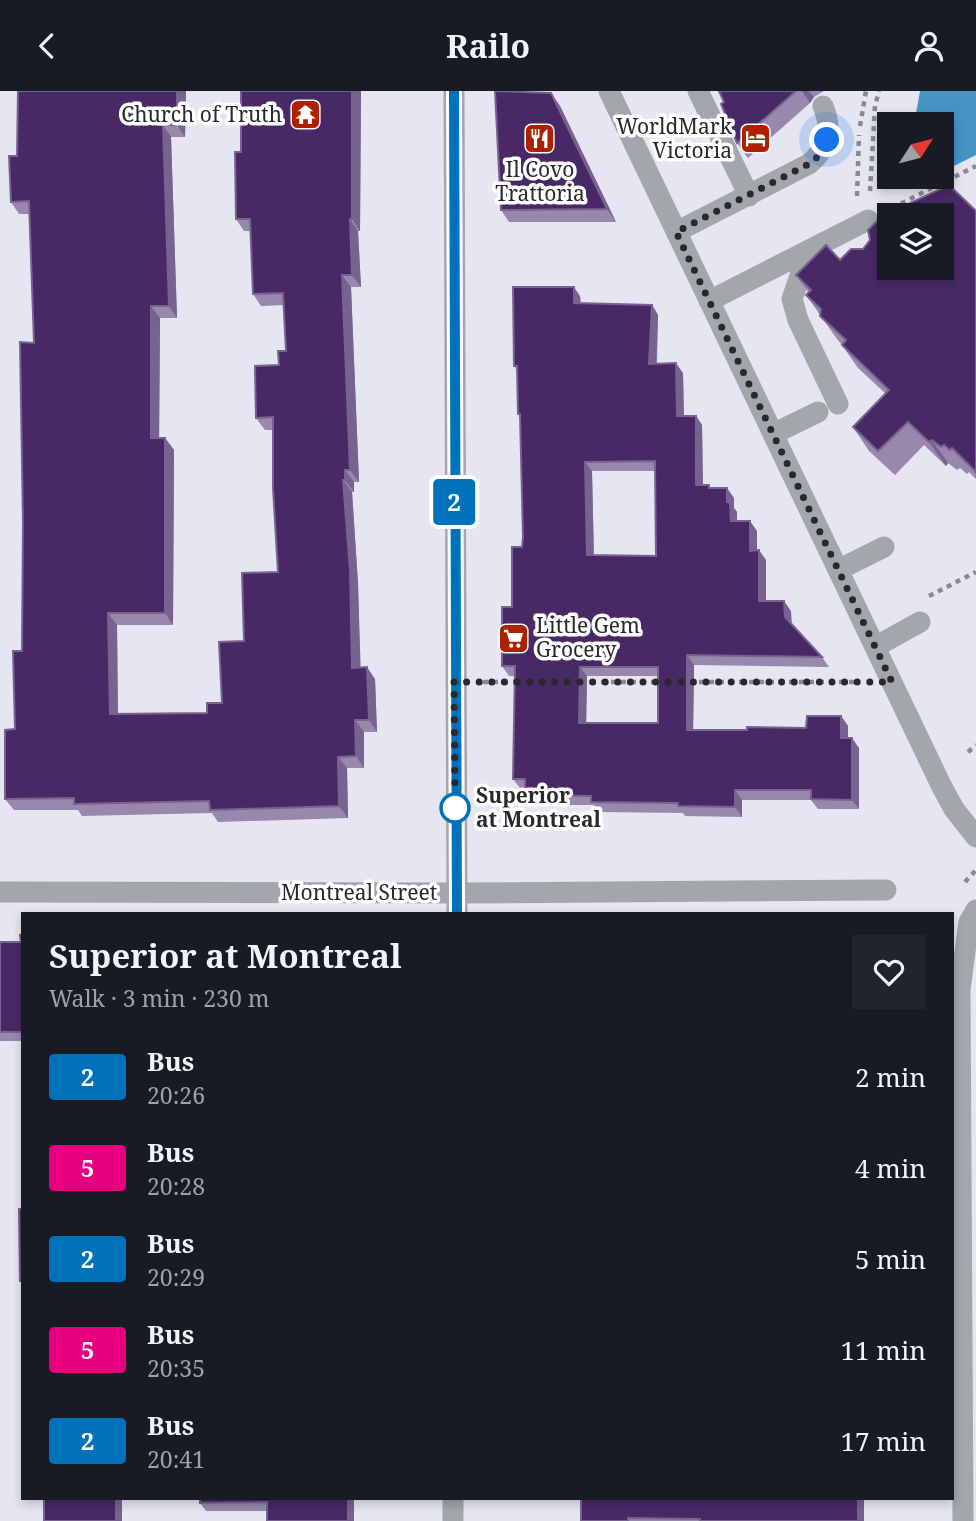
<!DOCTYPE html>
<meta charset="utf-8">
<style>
:root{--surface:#171b24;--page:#20242c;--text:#f1f3f6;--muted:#9ea1a6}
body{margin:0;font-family:"Noto Serif",serif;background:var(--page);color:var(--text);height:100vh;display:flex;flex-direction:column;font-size:26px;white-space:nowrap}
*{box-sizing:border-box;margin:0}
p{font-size:23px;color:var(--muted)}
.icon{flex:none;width:38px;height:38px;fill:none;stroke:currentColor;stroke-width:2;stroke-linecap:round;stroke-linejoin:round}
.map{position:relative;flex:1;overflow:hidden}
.panel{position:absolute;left:21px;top:821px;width:933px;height:588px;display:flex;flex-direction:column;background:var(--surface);border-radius:0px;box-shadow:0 4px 10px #0003}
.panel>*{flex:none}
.badge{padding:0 14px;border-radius:5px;font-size:24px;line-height:46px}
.needle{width:46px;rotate:54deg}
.fabs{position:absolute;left:877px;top:21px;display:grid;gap:14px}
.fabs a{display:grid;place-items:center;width:77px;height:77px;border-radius:0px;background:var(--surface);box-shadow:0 4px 10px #0003;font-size:35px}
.you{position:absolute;width:35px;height:35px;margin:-18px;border:5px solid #fff;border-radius:50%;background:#1a73e8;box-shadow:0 0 0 10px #1a73e833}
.map>.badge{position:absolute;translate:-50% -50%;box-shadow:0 0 0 4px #fff}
.round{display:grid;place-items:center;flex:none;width:74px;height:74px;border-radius:0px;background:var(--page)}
.overview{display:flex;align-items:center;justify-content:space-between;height:119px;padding:0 28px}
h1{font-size:33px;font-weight:700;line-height:52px}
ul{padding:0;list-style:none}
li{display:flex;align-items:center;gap:21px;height:91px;padding:0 28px}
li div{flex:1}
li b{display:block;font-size:26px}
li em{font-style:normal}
li .badge{min-width:77px;font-weight:700;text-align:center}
header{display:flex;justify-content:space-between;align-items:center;height:91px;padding:0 28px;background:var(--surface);font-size:32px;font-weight:700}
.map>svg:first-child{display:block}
.water{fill:#4694c4}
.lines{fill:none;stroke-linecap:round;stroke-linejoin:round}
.path{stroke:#898992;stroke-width:4.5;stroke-dasharray:5 5;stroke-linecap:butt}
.minor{stroke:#a3a6aa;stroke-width:21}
.wall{fill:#9788ac;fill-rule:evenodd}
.shaded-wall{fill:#776290}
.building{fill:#482966;stroke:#776290;stroke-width:2;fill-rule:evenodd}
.line-casing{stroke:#fff;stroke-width:16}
.line{stroke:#0072bc;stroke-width:10}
.walk{stroke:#29292d;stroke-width:7;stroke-dasharray:0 12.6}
.stop-dot{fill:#fff;stroke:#0072bc;stroke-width:3.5}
.labels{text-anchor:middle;stroke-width:7;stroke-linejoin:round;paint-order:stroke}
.poi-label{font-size:21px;fill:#29292d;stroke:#fff;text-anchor:end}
.stop-label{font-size:21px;font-weight:bold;fill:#29292d;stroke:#fff;text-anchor:start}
.street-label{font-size:21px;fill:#29292d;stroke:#fff}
</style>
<header><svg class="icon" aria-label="back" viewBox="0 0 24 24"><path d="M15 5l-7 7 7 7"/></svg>Railo<svg class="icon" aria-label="person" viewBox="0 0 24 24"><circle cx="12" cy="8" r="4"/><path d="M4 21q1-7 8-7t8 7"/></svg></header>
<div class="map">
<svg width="976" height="1430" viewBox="0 0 976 1430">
<rect width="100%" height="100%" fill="#e6e6f2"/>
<path class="water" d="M920,0H976V64L942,81V33H914Z"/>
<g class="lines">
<path class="path" d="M860,35L866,0
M870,100L875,15L879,0
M857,105L859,44
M892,117L976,75
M929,505L976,481
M483,591H520
M581,591H663
M689,591H859
M968,661L976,654
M965,791L976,779"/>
<path class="minor" d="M454,0L457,822
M609,0L941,694L954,718L976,746
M698,0L749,105
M676,141L809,73C828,57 833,39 823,15
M809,159L792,208L798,229L838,313
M709,210L868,129
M773,343L818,321
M838,479L884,456
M875,556L920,531
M0,801L457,802L886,799
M453,1430V1407
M963,1430L960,898L969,831L976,819"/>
</g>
<path class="wall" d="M186,0L185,46H171L177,227H160L159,347H165L174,359L173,534H117L118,623L207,622L222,612L244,550L278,481L273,339H265L256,327L286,260L284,214L261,215L253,203L251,140H244L236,128L241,61V0H361L360,140H358L361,196H351L359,391H354V401H352L358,492L360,576L375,588L377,641H364V677H347L348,727L218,731L212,722L82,725L78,719H14L5,708L15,638L22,560L34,252L29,123H19L11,111Z
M719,0H824L814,6L810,12L748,67L737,52L724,11Z
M551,2L560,15L616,131H509L501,119Z
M976,120V388L969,381L967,383L960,377L957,379L948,372L946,375L924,354L895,384L869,360L853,336L886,303L858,277L842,254L837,248L806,204L808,201L796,184L840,169L863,158Z
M580,205L581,212L652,214L658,224L657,272L683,282L684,325H696L702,334L703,394L734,407V417L737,421V430L757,440V459L766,469V510L791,520V533L822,566L829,576L694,574L693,639H747L806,637L841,625L848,635V647L859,657V718H818L811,709H742V726L685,725L683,722L598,721L594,714H532L525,704V697H520L513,688L515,585H509L502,575L523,446L520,326L518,323L517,279L514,275ZM592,380H655L656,465H594ZM587,585H658V632H586Z
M23,844V950H0V851H21Z
M354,1407L267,1420H206L200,1412Z
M581,1407H864V1430H581Z"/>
<path class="shaded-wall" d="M177,0H186L185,46L177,34Z
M352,0H361L360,140L352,128Z
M802,0H809L814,6L810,12Z
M551,2L560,15L616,131L607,118Z
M163,34L171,46L177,227L169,215Z
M350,128L358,140L361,196L352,184Z
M342,184L351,196L359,391L350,379Z
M574,196L580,205L581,221L574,212Z
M652,214L658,224L656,282L649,273Z
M151,215L160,227L159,359L151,347Z
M676,272L683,282L684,335L677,325Z
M696,325L702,334L703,404L696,394Z
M165,347L174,359L173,534L165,522Z
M932,349L948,372L946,375L929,351Z
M585,371L592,380L594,474L587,464Z
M345,379L354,391V401L345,389Z
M343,389L352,401L358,492L361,589L352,577Z
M727,397L734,407V417L737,421V440L731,430L727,411Z
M750,430L757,440V469L750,460Z
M759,459L766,469V520L759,510Z
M784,510L791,520L792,536L785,526Z
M108,522L117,534L118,635L110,623Z
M687,564L694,574L693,648L687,639Z
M367,576L375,588L377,641L369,629Z
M580,576L587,585L586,642L579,632Z
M841,625L848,635V657L841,647Z
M355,629L364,641V677L356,665Z
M852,647L859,657V718L852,709Z
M338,666L347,677L348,727L339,715Z
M735,699L742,709V726L735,716Z
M116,1407H122V1430H116Z
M348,1407H354V1430H348Z
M858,1407H864V1430H858Z"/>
<path class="building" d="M18,0H177V34H163L169,215H151V347H165V522H108L110,623L207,622V612H222L219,551L244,550L242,482L278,481L273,397V326L256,327L255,275L279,274L278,260H286L283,202L253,203L250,128H236L235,61H241V0H352V128H350L352,184H342L350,379H345V389H343L350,480L352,577L367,576L369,629H355L356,665L338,666L339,715L210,719L209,710L74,713V707L5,708V639L15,638L13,560H22L23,432L20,251L34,252L29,110L11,111L9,65H17Z
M495,0L551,2L607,118L501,119Z
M719,0H796L737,52L721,13L724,11Z
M949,94L976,120V381L952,357L950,359L944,354L941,356L932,349L929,351L908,331L878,360L853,336L889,299L842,254L846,249L820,225L821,218L806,204L811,199L796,184L826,154L840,169L851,158H863L870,149L868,139L882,125ZM889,124H942V177H889Z
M513,196H574V212L652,214L649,273L676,272L677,325H696V394H709V397H727V411L730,412L731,430H750V460L759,459V510H784L785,526L822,566L687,564V639H747V636L806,637L807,625H841V647H852V709L811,708V699H735V716L678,715V712L591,711V705L525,704V688H513L515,575H502V516H512V456H522L523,446L520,323H518L517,275H514ZM655,370L656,465L587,464L585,371ZM580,576H658V632H579Z
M20,844H23V941H0V851H21Z
M19,1118H23V1190H20Z
M44,1407H116V1430H44Z
M200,1407H348V1430H267V1411L200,1412Z
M581,1407H858V1430H700V1428L628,1427V1430H581Z"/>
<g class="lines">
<defs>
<path id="line" d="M454,0L457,822"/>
</defs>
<use href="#line" class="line-casing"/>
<use href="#line" class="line"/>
<path class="walk" d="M455,717L454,591H892L676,141L809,73L822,62L827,49"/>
</g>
<defs>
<symbol id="temple-square" viewBox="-11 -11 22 22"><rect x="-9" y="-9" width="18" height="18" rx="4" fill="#ad2000" stroke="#fff"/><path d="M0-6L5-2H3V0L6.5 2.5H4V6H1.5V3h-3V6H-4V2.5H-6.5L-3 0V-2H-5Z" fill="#fff"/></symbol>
<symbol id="restaurant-square" viewBox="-11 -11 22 22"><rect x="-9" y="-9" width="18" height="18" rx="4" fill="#ad2000" stroke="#fff"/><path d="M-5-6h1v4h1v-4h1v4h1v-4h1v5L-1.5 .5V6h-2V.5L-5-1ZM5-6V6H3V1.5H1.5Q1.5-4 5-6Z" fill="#fff"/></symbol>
<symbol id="hotel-square" viewBox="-11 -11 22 22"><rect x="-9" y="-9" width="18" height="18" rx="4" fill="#ad2000" stroke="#fff"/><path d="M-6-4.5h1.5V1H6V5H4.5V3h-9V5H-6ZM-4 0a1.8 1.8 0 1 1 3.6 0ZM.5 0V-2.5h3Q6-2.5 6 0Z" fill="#fff"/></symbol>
<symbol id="supermarket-square" viewBox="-11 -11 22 22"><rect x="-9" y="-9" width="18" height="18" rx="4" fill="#ad2000" stroke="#fff"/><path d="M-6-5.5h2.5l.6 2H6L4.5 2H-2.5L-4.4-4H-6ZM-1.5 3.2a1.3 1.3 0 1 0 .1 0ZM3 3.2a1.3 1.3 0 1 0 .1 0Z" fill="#fff"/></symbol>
</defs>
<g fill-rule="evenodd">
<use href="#temple-square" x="288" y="6" width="35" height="35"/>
<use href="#restaurant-square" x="522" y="30" width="35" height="35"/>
<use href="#hotel-square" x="738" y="30" width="35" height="35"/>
<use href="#supermarket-square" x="496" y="530" width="35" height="35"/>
</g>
<circle class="stop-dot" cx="455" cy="717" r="14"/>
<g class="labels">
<g class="poi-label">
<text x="282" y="31">Church of Truth</text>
<text x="732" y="43">WorldMark<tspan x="732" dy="24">Victoria</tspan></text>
<text x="540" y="86" text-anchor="middle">Il Covo<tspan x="540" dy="24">Trattoria</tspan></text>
<text x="536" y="542" text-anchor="start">Little Gem<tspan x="536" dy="24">Grocery</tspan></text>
</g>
<g class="stop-label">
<text x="476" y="712">Superior<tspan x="476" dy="24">at Montreal</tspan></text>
</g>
<g class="street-label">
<text x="359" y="809">Montreal Street</text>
</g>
</g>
</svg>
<div class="fabs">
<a><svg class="needle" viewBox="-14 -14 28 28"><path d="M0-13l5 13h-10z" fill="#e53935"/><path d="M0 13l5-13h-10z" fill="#9ea1a6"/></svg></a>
<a><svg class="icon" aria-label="layers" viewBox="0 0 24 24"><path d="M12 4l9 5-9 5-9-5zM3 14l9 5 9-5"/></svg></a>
</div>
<div class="you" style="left:827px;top:49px"></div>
<b class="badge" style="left:454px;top:411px;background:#0072bc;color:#fff">2</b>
<section class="panel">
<div class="overview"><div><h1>Superior at Montreal</h1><p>Walk · 3 min · 230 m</p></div><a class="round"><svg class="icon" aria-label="heart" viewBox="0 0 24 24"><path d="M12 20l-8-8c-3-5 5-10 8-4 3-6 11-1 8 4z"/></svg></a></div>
<ul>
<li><span class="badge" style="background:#0072bc;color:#fff">2</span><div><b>Bus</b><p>20:26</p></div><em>2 min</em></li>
<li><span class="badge" style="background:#e6007e;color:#fff">5</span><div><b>Bus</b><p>20:28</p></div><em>4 min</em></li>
<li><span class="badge" style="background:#0072bc;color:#fff">2</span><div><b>Bus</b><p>20:29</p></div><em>5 min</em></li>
<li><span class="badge" style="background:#e6007e;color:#fff">5</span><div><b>Bus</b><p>20:35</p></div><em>11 min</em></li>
<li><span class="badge" style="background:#0072bc;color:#fff">2</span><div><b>Bus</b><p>20:41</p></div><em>17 min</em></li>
</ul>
</section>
</div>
